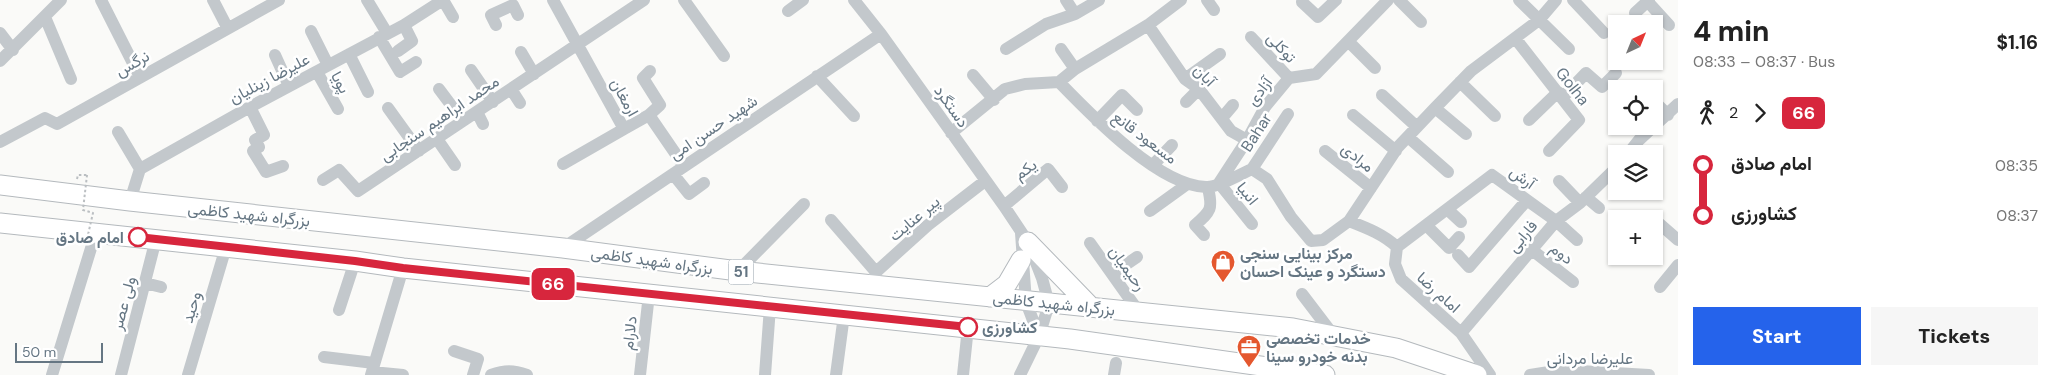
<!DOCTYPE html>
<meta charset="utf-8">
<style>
:root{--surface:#fff;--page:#f6f6f6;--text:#222;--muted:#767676;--accent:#2563eb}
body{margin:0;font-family:"DM Sans",Vazirmatn,sans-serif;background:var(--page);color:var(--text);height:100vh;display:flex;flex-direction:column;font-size:19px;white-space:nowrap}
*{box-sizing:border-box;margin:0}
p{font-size:16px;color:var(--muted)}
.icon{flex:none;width:28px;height:28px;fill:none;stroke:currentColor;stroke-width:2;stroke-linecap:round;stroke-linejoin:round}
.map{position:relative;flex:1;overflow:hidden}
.side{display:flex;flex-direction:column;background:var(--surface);width:375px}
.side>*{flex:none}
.badge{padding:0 10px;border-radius:8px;font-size:18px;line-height:32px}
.needle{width:32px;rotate:43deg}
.fabs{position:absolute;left:1608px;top:15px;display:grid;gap:10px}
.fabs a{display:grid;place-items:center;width:55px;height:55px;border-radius:0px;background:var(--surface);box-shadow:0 1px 4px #0004;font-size:25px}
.scale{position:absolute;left:15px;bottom:12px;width:88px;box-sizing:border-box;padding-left:5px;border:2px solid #657683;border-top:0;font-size:14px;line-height:18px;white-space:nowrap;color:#657683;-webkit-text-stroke:4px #fff;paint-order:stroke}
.map>.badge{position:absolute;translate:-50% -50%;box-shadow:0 0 0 2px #fff}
.legs{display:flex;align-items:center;gap:8px;height:55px;padding:0 15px;font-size:16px}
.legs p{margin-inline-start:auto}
.head{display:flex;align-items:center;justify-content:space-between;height:85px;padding:0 15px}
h1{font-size:28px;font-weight:800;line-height:38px}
.button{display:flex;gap:10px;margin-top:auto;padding:10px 15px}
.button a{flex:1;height:58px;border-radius:0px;background:var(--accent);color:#fff;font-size:20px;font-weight:800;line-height:58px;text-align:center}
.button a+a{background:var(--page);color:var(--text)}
ul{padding:0 15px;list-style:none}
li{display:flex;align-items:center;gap:18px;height:50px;font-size:19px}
li i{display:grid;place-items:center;width:8px;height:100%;margin:0 6px;background:currentColor}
li i::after{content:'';width:12px;height:12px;margin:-6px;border:4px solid;border-radius:50%;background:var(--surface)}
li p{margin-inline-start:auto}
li:first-child i{background:linear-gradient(#0000 50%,currentColor 0)}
li:last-child i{background:linear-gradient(currentColor 50%,#0000 0)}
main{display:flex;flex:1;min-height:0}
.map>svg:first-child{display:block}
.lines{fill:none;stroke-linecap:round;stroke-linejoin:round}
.highway-casing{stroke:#b4b9bd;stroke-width:21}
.path{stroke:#bbbfc2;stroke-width:2;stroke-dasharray:2.5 2.5;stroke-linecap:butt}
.minor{stroke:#c3c8cc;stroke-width:12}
.highway{stroke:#fff;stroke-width:19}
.path-bridge{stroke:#bbbfc2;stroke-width:2;stroke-dasharray:2.5 2.5;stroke-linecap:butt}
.line-1-casing{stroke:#fff;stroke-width:11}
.line-1{stroke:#d7263d;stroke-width:8}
.stop-1-dot{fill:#fff;stroke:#d7263d;stroke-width:2.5}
.labels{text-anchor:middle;stroke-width:5;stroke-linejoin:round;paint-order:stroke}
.shield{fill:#fff;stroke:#939fa8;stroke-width:1}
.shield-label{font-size:15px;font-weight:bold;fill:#657683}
.street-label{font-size:16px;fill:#657683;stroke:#fff}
.stop-label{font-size:16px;font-weight:bold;fill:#657683;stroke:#fff;text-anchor:end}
.poi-label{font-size:16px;font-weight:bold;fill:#657683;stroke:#fff;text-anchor:start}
</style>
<main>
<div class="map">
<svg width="1678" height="375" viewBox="0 0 1678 375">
<rect width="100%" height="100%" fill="#fafaf8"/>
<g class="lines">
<defs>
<path id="highway" d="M0,185L130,201L563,248L738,271L1293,328L1396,348L1477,375
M0,223L355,261L403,268L1070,339L1325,375
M1028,242L1090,306
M990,297L1007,284L1021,260"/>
</defs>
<use href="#highway" class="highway-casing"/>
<path class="path" d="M77,179L78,175H87"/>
<path class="minor" d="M101,0L140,77
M213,0L227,27
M367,0L387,33
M443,0L453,17
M553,0L624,129L649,115L684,166
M684,0L724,56
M854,0L881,34L1004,206L1028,242L1042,278L1049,304L1039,336L1020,375
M1066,0L1075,14
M1207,0L1214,10
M1399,0L1421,22
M1519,0L1569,49
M1573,0L1604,33
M1302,2L1318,17L1336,0
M1648,2L1669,25
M788,11L803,0
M1635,13L1649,0
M45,17L71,79
M496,25L491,15L513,5L518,15
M1148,25L1185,79L1199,89L1231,131L1247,140
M311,31L328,65
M0,33L13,50
M379,37L400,72L416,62
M1251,37L1289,78
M1515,38L1579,120L1549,151
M1348,41L1375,68
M1006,49L1046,24L1075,14L1099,0
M1061,49L1075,69
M398,51L412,41L404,25
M521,52L534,74
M349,54L368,92
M275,55L289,86
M0,61L61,0
M471,70L493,102
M317,72L338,109
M973,75L994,100
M817,76L854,116
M1185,79L1220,54
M1059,82L1075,69L1148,25L1181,0
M1460,82L1495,116
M439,89L463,121
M511,89L520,103
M1382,95L1417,127
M1562,98L1586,73L1602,87L1616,73
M1654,101L1668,115
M1186,102L1199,89
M250,107L264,135L255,140L259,147L253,151L266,172L283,166
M388,108L419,151
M1435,108L1466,134
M477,112L483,124
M649,115L660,105L643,78L650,71
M1353,115L1396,151
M1222,118L1233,105
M1529,120L1558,92
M1097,121L1122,95L1137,110
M118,132L140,169
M951,133L1005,89L1025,84L1059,82C1091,115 1159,186 1206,187C1217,188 1241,174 1252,169L1267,179L1291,217L1311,241L1323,240L1349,221C1367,228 1383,234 1397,247L1395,264L1401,279L1461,333L1490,375
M1408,137L1448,172
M437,139L455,165
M0,142L45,118L57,124L279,0
M1325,151L1371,188
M1628,154L1639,140L1678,104
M563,164L624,129
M1153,165L1172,145
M1252,169L1288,114
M673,174L689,194L704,183
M323,180L339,170L358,191L644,0
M1559,181L1580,203
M1586,197L1599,208
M130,201L140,169L250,107L404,25L443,0
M1004,206L1048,169L1062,187
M1447,209L1461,222
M1150,211L1186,185
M1654,219L1678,240
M831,220L876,272
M1349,221L1398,147L1435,108L1471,71L1539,20L1556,0
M1252,224L1219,183L1247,140L1265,107L1289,78L1316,74L1388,0
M1426,225L1449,248L1459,237
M1021,233L1026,302L1039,336
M1204,235L1195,225C1211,211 1213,209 1208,188
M1090,243L1139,312
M1397,247L1492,175L1556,221L1577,240
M563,248L881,34
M1532,250L1573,282
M1458,255L1469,267L1527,200
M738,271L804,204
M1112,274L1137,257
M145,283L161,287
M872,286L876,272L928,225L985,181
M1660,287L1678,265
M1302,294L1334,336
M339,310L355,261
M1461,333L1556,221L1580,203L1616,168
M454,351L478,359L473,375
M324,357L374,363
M372,372L403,375
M52,375L96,232
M121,375L156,239
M188,375L226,247
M371,375L403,268
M491,375C505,370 513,370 527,375
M640,375L649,294
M765,375L770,307
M836,375L844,315
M963,375L968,327
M1114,375L1116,363
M1530,375L1562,370L1649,375"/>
<use href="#highway" class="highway"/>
<path class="path-bridge" d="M87,239L93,213L83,210L87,175"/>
</g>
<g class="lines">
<defs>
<path id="line-1" d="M138,237L355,261L403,268L968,327"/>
</defs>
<use href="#line-1" class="line-1-casing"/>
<use href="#line-1" class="line-1"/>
</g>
<defs>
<symbol id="shop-pin" viewBox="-11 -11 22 30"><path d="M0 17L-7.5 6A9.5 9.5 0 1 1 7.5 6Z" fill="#e4572e" stroke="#fff"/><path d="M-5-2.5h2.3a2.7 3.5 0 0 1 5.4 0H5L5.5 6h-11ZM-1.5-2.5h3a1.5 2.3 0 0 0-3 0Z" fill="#fff"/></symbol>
<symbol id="office-pin" viewBox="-11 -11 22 30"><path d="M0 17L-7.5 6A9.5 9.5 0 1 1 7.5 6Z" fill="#e4572e" stroke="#fff"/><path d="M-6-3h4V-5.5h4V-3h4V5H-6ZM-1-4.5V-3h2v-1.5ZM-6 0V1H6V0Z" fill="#fff"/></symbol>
</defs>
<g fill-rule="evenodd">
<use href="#shop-pin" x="1209" y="248" width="28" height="38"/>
<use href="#office-pin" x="1235" y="333" width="28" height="38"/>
</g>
<g class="stop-1-dot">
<circle cx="138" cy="237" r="9"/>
<circle cx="968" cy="327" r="9"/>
</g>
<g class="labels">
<rect class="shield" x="728.5" y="259.5" width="25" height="25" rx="4"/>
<g class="shield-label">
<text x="741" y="277">51</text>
</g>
<g class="street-label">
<text transform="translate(1282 47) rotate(47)" y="6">توکلی</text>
<text transform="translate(132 63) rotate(-30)" y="6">نرگس</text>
<text transform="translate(1205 75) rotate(46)" y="6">آبان</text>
<text transform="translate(269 78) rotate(-28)" y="6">علیرضا زینلیان</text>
<text transform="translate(341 82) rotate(61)" y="6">پویا</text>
<text transform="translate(1573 86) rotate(52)" y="6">Golha</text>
<text transform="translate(1259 91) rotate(-53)" y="6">آزادی</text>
<text transform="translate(625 97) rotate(61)" y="6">ارمغان</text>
<text transform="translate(952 106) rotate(55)" y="6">دستگرد</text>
<text transform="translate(439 118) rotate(-34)" y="6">محمد ابراهیم سنجابی</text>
<text transform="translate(713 127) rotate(-34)" y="6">شهید حسن امی</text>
<text transform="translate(1256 132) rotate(-57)" y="6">Bahar</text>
<text transform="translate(1145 137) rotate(37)" y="6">مسعود قانع</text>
<text transform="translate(1358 157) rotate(38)" y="6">مرادی</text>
<text transform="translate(1025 169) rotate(-36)" y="6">یکم</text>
<text transform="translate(1523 177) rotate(36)" y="6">آرش</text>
<text transform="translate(1248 193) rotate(51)" y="6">انبیا</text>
<text transform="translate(249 214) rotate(6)" y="6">بزرگراه شهید کاظمی</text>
<text transform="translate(914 218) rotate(-40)" y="6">پیر عنایت</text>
<text transform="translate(1522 236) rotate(-50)" y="6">فارابی</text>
<text transform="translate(1562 253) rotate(38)" y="6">دوم</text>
<text transform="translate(652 260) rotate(8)" y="6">بزرگراه شهید کاظمی</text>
<text transform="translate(1128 268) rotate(54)" y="6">رحیمیان</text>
<text transform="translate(1439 292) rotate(42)" y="6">امام رضا</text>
<text transform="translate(123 303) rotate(-75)" y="6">ولی عصر</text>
<text transform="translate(1054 303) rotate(6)" y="6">بزرگراه شهید کاظمی</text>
<text transform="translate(191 307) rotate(-73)" y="6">وحید</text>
<text transform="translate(629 333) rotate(-83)" y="6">دلارام</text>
<text x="1590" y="364">علیرضا مردانی</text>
</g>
<g class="stop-label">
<text x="124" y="243">امام صادق</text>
<text x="982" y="333" text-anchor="start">کشاورزی</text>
</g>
<g class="poi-label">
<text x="1240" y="259">مرکز بینایی سنجی<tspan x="1240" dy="18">دستگرد و عینک احسان</tspan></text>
<text x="1266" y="344">خدمات تخصصی<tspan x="1266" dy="18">بدنه خودرو سینا</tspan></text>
</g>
</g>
</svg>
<div class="fabs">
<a><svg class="needle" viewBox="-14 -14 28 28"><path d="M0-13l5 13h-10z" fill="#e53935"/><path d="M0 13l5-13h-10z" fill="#767676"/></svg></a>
<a><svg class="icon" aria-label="locate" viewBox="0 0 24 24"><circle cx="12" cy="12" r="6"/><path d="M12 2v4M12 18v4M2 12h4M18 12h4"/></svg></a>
<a><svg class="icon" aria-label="layers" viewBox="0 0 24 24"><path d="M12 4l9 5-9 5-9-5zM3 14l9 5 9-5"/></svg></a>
<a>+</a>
</div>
<div class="scale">50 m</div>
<b class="badge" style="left:553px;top:284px;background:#d7263d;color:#fff">66</b>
</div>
<section class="side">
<div class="head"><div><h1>4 min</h1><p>08:33 – 08:37 · Bus</p></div><b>$1.16</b></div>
<div class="legs"><svg class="icon" aria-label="walk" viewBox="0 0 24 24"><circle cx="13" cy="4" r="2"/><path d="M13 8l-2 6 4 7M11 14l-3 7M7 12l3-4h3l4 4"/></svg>2<svg class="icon" aria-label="forward" viewBox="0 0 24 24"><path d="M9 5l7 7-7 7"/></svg><b class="badge" style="background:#d7263d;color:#fff">66</b></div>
<ul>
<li><i style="color:#d7263d"></i><b>امام صادق</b><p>08:35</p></li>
<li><i style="color:#d7263d"></i><b>کشاورزی</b><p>08:37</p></li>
</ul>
<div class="button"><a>Start</a><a>Tickets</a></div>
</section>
</main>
